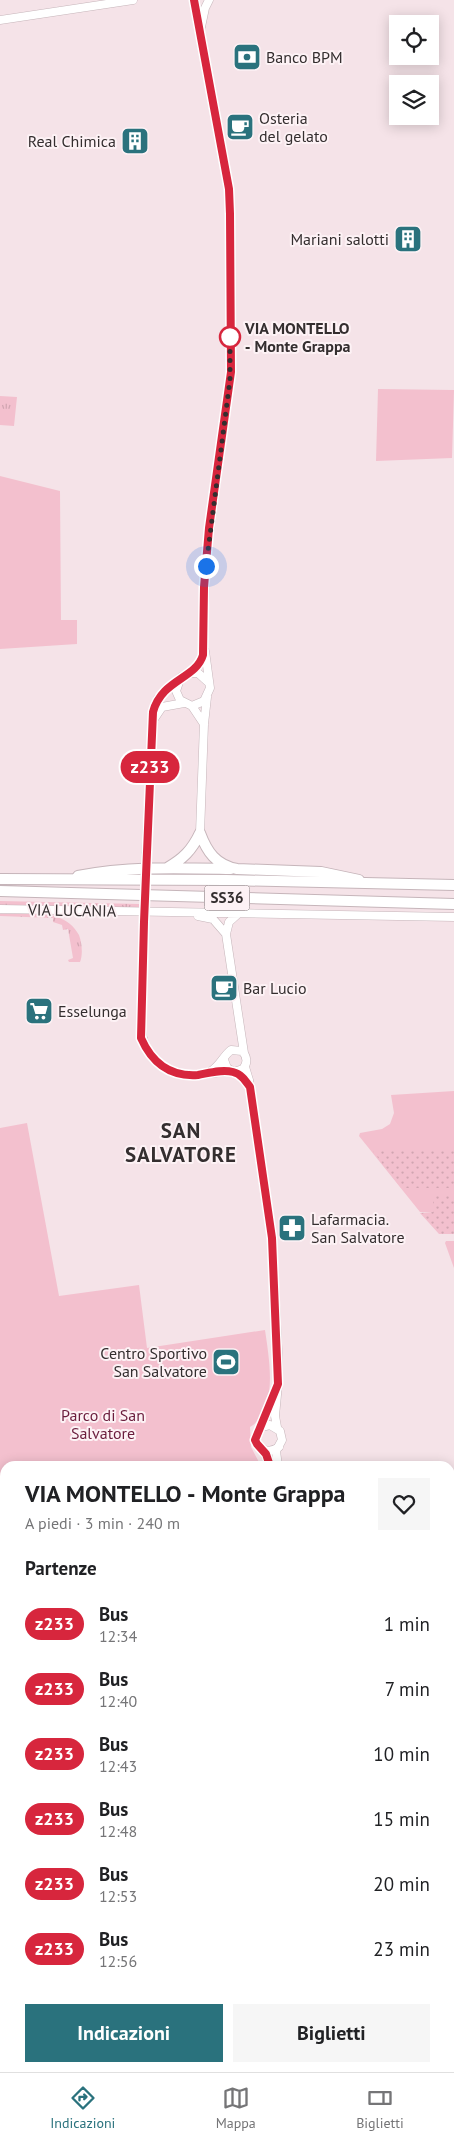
<!DOCTYPE html>
<html lang="it">
<meta charset="utf-8">
<style>
:root{--surface:#fff;--page:#f6f6f6;--text:#202124;--muted:#757577;--line:#e0e0e0;--accent:#2a727d}
body{margin:0;font-family:"PT Sans",sans-serif;background:var(--page);color:var(--text);height:100vh;display:flex;flex-direction:column;font-size:19px;white-space:nowrap}
*{box-sizing:border-box;margin:0}
p{font-size:16px;color:var(--muted)}
.icon{flex:none;width:28px;height:28px;fill:none;stroke:currentColor;stroke-width:2;stroke-linecap:round;stroke-linejoin:round}
.map{position:relative;flex:1;overflow:hidden}
.sheet{position:absolute;left:0px;top:1461px;width:455px;height:611px;display:flex;flex-direction:column;background:var(--surface);border-radius:15px 15px 0 0;box-shadow:0 2px 12px #0003}
.sheet>*{flex:none}
.badge{padding:0 10px;border-radius:16px;font-size:18px;line-height:32px}
.fabs{position:absolute;left:389px;top:15px;display:grid;gap:10px}
.fabs a{display:grid;place-items:center;width:50px;height:50px;border-radius:0px;background:var(--surface);box-shadow:0 2px 12px #0003;font-size:25px}
.you{position:absolute;width:25px;height:25px;margin:-12px;border:4px solid #fff;border-radius:50%;background:#1a73e8;box-shadow:0 0 0 8px #1a73e833}
.map>.badge{position:absolute;translate:-50% -50%;box-shadow:0 0 0 2px #fff}
h2{padding:0 25px;font-size:19px;line-height:45px}
.round{display:grid;place-items:center;flex:none;width:52px;height:52px;border-radius:0px;background:var(--page)}
.head{display:flex;align-items:center;justify-content:space-between;height:85px;padding:0 25px}
h1{font-size:24px;font-weight:600;line-height:38px}
.button{display:flex;gap:10px;margin-top:auto;padding:10px 25px}
.button a{flex:1;height:58px;border-radius:0px;background:var(--accent);color:#fff;font-size:20px;font-weight:600;line-height:58px;text-align:center}
.button a+a{background:var(--page);color:var(--text)}
ul{padding:0;list-style:none}
li{display:flex;align-items:center;gap:15px;height:65px;padding:0 25px}
li div{flex:1}
li b{display:block;font-size:19px}
li em{font-style:normal}
li .badge{min-width:55px;font-weight:700;text-align:center}
.tab-bar{display:flex;justify-content:space-around;align-items:center;height:70px;border-top:1px solid var(--line);background:var(--surface);font-size:14px;color:var(--muted)}
.tab-bar a{display:grid;justify-items:center;gap:2px}
.tab-bar .current{color:var(--accent)}
.map>svg:first-child{display:block}
.grass{fill:url(#grass-tufts)}
.park{fill:#f3c0ce}
.garden{fill:url(#garden-dots)}
.lines{fill:none;stroke-linecap:round;stroke-linejoin:round}
.tertiary-casing{stroke:#c6b5ba;stroke-width:9}
.trunk-casing{stroke:#c6b5ba;stroke-width:12}
.tertiary{stroke:#fff;stroke-width:8}
.trunk{stroke:#fff;stroke-width:10}
.tertiary-bridge-casing{stroke:#c6b5ba;stroke-width:9;stroke-linecap:butt}
.tertiary-bridge{stroke:#fff;stroke-width:8}
.line-casing{stroke:#fff;stroke-width:11}
.line{stroke:#d7263d;stroke-width:8}
.walk{stroke:#342e2f;stroke-width:5;stroke-dasharray:0 9}
.stop-dot{fill:#fff;stroke:#d7263d;stroke-width:2.5}
.labels{text-anchor:middle;stroke-width:4;stroke-linejoin:round;paint-order:stroke}
.shield{fill:#fdf2f5;stroke:#70696a;stroke-width:1}
.shield-label{font-size:15px;font-weight:bold;fill:#342e2f}
.poi-label{font-size:16px;fill:#342e2f;stroke:#fdf2f5;text-anchor:start}
.stop-label{font-size:16px;font-weight:bold;fill:#342e2f;stroke:#fdf2f5;text-anchor:start}
.street-label{font-size:16px;fill:#342e2f;stroke:#fdf2f5}
.park-label{font-size:16px;fill:#6b1d3d;stroke:#fdf2f5}
.district-label{font-size:21px;font-weight:bold;letter-spacing:1px;fill:#342e2f;stroke:#fdf2f5}
</style>
<div class="map">
<svg width="454" height="2072" viewBox="0 0 454 2072">
<defs>
<pattern id="grass-tufts" width="24" height="20" patternUnits="userSpaceOnUse" patternTransform="scale(1.25)"><rect width="24" height="20" fill="#f3c0ce"/><path d="M3 7l-1-3M5 7V3M7 7l1-3M15 17l-1-3M17 17v-4M19 17l1-3" fill="none" stroke="#d1a5b1"/></pattern>
<pattern id="garden-dots" width="8" height="8" patternUnits="userSpaceOnUse" patternTransform="scale(1.25)"><rect width="8" height="8" fill="#f3c0ce"/><path d="M2 2h.1M6 6h.1" fill="none" stroke="#d1a5b1" stroke-width="1.8" stroke-linecap="round"/></pattern>
</defs>
<rect width="100%" height="100%" fill="#f5e3e8"/>
<path class="grass" d="M0,396L17,397L14,426L0,425Z
M0,901L139,904V909L0,906Z
M0,914C27,914 64,907 79,935C82,943 83,955 80,962H69L68,960L73,958L68,929L63,930L62,925L53,922V918L0,916Z"/>
<path class="park" d="M378,389L454,390L452,458L376,461Z
M0,476L60,491L61,620H77V644L0,649Z
M454,1091V1212H420L359,1136L360,1133L382,1129L390,1124L394,1113L391,1095Z
M27,1123L59,1296L139,1285L147,1348L265,1330C269,1358 279,1410 250,1427L251,1447L261,1466H5V1750L0,1752V1128Z
M446,1241H454V1277V1268L445,1243Z
M450,1624H454V1699H450Z
M5,1852V1986L0,1988V1854Z"/>
<path class="garden" d="M372,1150L454,1151V1188H401Z
M433,1196H454V1234H439L420,1213L433,1212Z"/>
<g class="lines">
<defs>
<path id="tertiary" d="M0,20L133,0
M201,27L205,8L209,0
M189,673L198,666L203,655L206,557L231,372L230,214L229,189L194,0
M189,673H198L208,682
M180,679L176,691L180,700L192,706L204,701L210,688L205,651
M192,706L204,724
M154,719L162,707L184,703
M200,833L204,724L207,697
M146,852L153,712L158,698L181,677
M0,909L454,917
M239,913L229,922L226,934L244,1053
M198,916L213,919L226,934
M144,922L141,1025C142,1052 159,1073 187,1075C202,1076 217,1072 231,1071
M245,1067L249,1080L272,1238L278,1353V1384L275,1416L277,1427
M210,1072C221,1065 223,1056 231,1050L242,1051C247,1056 248,1063 243,1069L234,1072L227,1068L224,1060
M274,1395L255,1439C259,1451 269,1454 279,1447
M261,1427L270,1425L280,1431L282,1440L276,1451L278,1466
M263,1450L270,1466
M450,1877L454,1874
M426,2068L429,2072"/>
<path id="trunk" d="M200,833C207,852 216,865 237,869L321,872L359,880
M167,868C183,859 192,850 200,833
M78,876C128,866 180,868 231,869
M0,879L226,880L454,885
M0,891L454,904"/>
</defs>
<use href="#tertiary" class="tertiary-casing"/>
<use href="#trunk" class="trunk-casing"/>
<use href="#tertiary" class="tertiary"/>
<use href="#trunk" class="trunk"/>
<defs>
<path id="tertiary-bridge" d="M144,922L146,852"/>
</defs>
<use href="#tertiary-bridge" class="tertiary-bridge-casing"/>
<use href="#tertiary-bridge" class="tertiary-bridge"/>
</g>
<g class="lines">
<defs>
<path id="line" d="M194,0L229,189L230,214L231,372L209,528L204,587L203,655C196,679 162,679 153,712L144,922L141,1038C152,1063 170,1077 198,1075C209,1073 222,1069 233,1072C241,1074 245,1080 250,1087L272,1238L278,1384L255,1440L257,1444L266,1454L270,1466"/>
</defs>
<use href="#line" class="line-casing"/>
<use href="#line" class="line"/>
<path class="walk" d="M206,566L230,380V337"/>
</g>
<defs>
<symbol id="bank-square" viewBox="-11 -11 22 22"><rect x="-9" y="-9" width="18" height="18" rx="4" fill="#2a727d" stroke="#fdf2f5"/><path d="M-6-4H6V4H-6ZM0-2.3a2.3 2.3 0 1 0 0 4.6a2.3 2.3 0 1 0 0-4.6Z" fill="#fff"/></symbol>
<symbol id="cafe-square" viewBox="-11 -11 22 22"><rect x="-9" y="-9" width="18" height="18" rx="4" fill="#2a727d" stroke="#fdf2f5"/><path d="M-5.5-4.5H6V0H3Q3 3.5 0 3.5H-2.5Q-5.5 3.5-5.5 0ZM3-3.2v2h1.7v-2ZM-6 4.5H4V6H-6Z" fill="#fff"/></symbol>
<symbol id="building-square" viewBox="-11 -11 22 22"><rect x="-9" y="-9" width="18" height="18" rx="4" fill="#2a727d" stroke="#fdf2f5"/><path d="M-4-6H4V6H1V3H-1V6H-4ZM-2.5-4.3h1.7v1.8h-1.7ZM.8-4.3h1.7v1.8H.8ZM-2.5-1h1.7V.8h-1.7ZM.8-1h1.7V.8H.8Z" fill="#fff"/></symbol>
<symbol id="supermarket-square" viewBox="-11 -11 22 22"><rect x="-9" y="-9" width="18" height="18" rx="4" fill="#2a727d" stroke="#fdf2f5"/><path d="M-6-5.5h2.5l.6 2H6L4.5 2H-2.5L-4.4-4H-6ZM-1.5 3.2a1.3 1.3 0 1 0 .1 0ZM3 3.2a1.3 1.3 0 1 0 .1 0Z" fill="#fff"/></symbol>
<symbol id="pharmacy-square" viewBox="-11 -11 22 22"><rect x="-9" y="-9" width="18" height="18" rx="4" fill="#2a727d" stroke="#fdf2f5"/><path d="M-2-6h4v4h4v4h-4v4h-4v-4h-4v-4h4Z" fill="#fff"/></symbol>
<symbol id="stadium-square" viewBox="-11 -11 22 22"><rect x="-9" y="-9" width="18" height="18" rx="4" fill="#2a727d" stroke="#fdf2f5"/><path d="M0-5a6.5 5 0 1 0 0 10a6.5 5 0 1 0 0-10ZM-3.5-1.8h7v3.6h-7Z" fill="#fff"/></symbol>
</defs>
<g fill-rule="evenodd">
<use href="#bank-square" x="231" y="41" width="32" height="32"/>
<use href="#cafe-square" x="224" y="111" width="32" height="32"/>
<use href="#building-square" x="119" y="125" width="32" height="32"/>
<use href="#building-square" x="392" y="223" width="32" height="32"/>
<use href="#cafe-square" x="208" y="972" width="32" height="32"/>
<use href="#supermarket-square" x="23" y="995" width="32" height="32"/>
<use href="#pharmacy-square" x="276" y="1212" width="32" height="32"/>
<use href="#stadium-square" x="210" y="1346" width="32" height="32"/>
</g>
<circle class="stop-dot" cx="230" cy="337" r="10"/>
<g class="labels">
<rect class="shield" x="204.5" y="885.5" width="45" height="25" rx="4"/>
<g class="shield-label">
<text x="227" y="903">SS36</text>
</g>
<g class="poi-label">
<text x="266" y="63">Banco BPM</text>
<text x="259" y="124">Osteria<tspan x="259" dy="18">del gelato</tspan></text>
<text x="116" y="147" text-anchor="end">Real Chimica</text>
<text x="389" y="245" text-anchor="end">Mariani salotti</text>
<text x="243" y="994">Bar Lucio</text>
<text x="58" y="1017">Esselunga</text>
<text x="311" y="1225">Lafarmacia.<tspan x="311" dy="18">San Salvatore</tspan></text>
<text x="207" y="1359" text-anchor="end">Centro Sportivo<tspan x="207" dy="18">San Salvatore</tspan></text>
</g>
<g class="stop-label">
<text x="245" y="334">VIA MONTELLO<tspan x="245" dy="18">‐ Monte Grappa</tspan></text>
</g>
<g class="street-label">
<text transform="translate(72 910) rotate(1)" y="6">VIA LUCANIA</text>
</g>
<g class="park-label">
<text x="103" y="1421">Parco di San<tspan x="103" dy="18">Salvatore</tspan></text>
</g>
<g class="district-label">
<text x="181" y="1138">SAN<tspan x="181" dy="24">SALVATORE</tspan></text>
</g>
</g>
</svg>
<div class="fabs">
<a><svg class="icon" aria-label="locate" viewBox="0 0 24 24"><circle cx="12" cy="12" r="6"/><path d="M12 2v4M12 18v4M2 12h4M18 12h4"/></svg></a>
<a><svg class="icon" aria-label="layers" viewBox="0 0 24 24"><path d="M12 4l9 5-9 5-9-5zM3 14l9 5 9-5"/></svg></a>
</div>
<div class="you" style="left:206px;top:566px"></div>
<b class="badge" style="left:150px;top:767px;background:#d7263d;color:#fff">z233</b>
<section class="sheet">
<div class="head"><div><h1>VIA MONTELLO ‐ Monte Grappa</h1><p>A piedi · 3 min · 240 m</p></div><a class="round"><svg class="icon" aria-label="heart" viewBox="0 0 24 24"><path d="M12 20l-8-8c-3-5 5-10 8-4 3-6 11-1 8 4z"/></svg></a></div>
<h2>Partenze</h2>
<ul>
<li><span class="badge" style="background:#d7263d;color:#fff">z233</span><div><b>Bus</b><p>12:34</p></div><em>1 min</em></li>
<li><span class="badge" style="background:#d7263d;color:#fff">z233</span><div><b>Bus</b><p>12:40</p></div><em>7 min</em></li>
<li><span class="badge" style="background:#d7263d;color:#fff">z233</span><div><b>Bus</b><p>12:43</p></div><em>10 min</em></li>
<li><span class="badge" style="background:#d7263d;color:#fff">z233</span><div><b>Bus</b><p>12:48</p></div><em>15 min</em></li>
<li><span class="badge" style="background:#d7263d;color:#fff">z233</span><div><b>Bus</b><p>12:53</p></div><em>20 min</em></li>
<li><span class="badge" style="background:#d7263d;color:#fff">z233</span><div><b>Bus</b><p>12:56</p></div><em>23 min</em></li>
</ul>
<div class="button"><a>Indicazioni</a><a>Biglietti</a></div>
</section>
</div>
<nav class="tab-bar">
<a class="current"><svg class="icon" aria-label="directions" viewBox="0 0 24 24"><path d="M12 3l9 9-9 9-9-9zM9 14v-3h6M13 9l2 2-2 2"/></svg>Indicazioni</a>
<a><svg class="icon" aria-label="map" viewBox="0 0 24 24"><path d="M3 6l6-2 6 2 6-2v14l-6 2-6-2-6 2zM9 4v14M15 6v14"/></svg>Mappa</a>
<a><svg class="icon" aria-label="tickets" viewBox="0 0 24 24"><path d="M3 7h18v10H3zM15 7v10"/></svg>Biglietti</a>
</nav>
